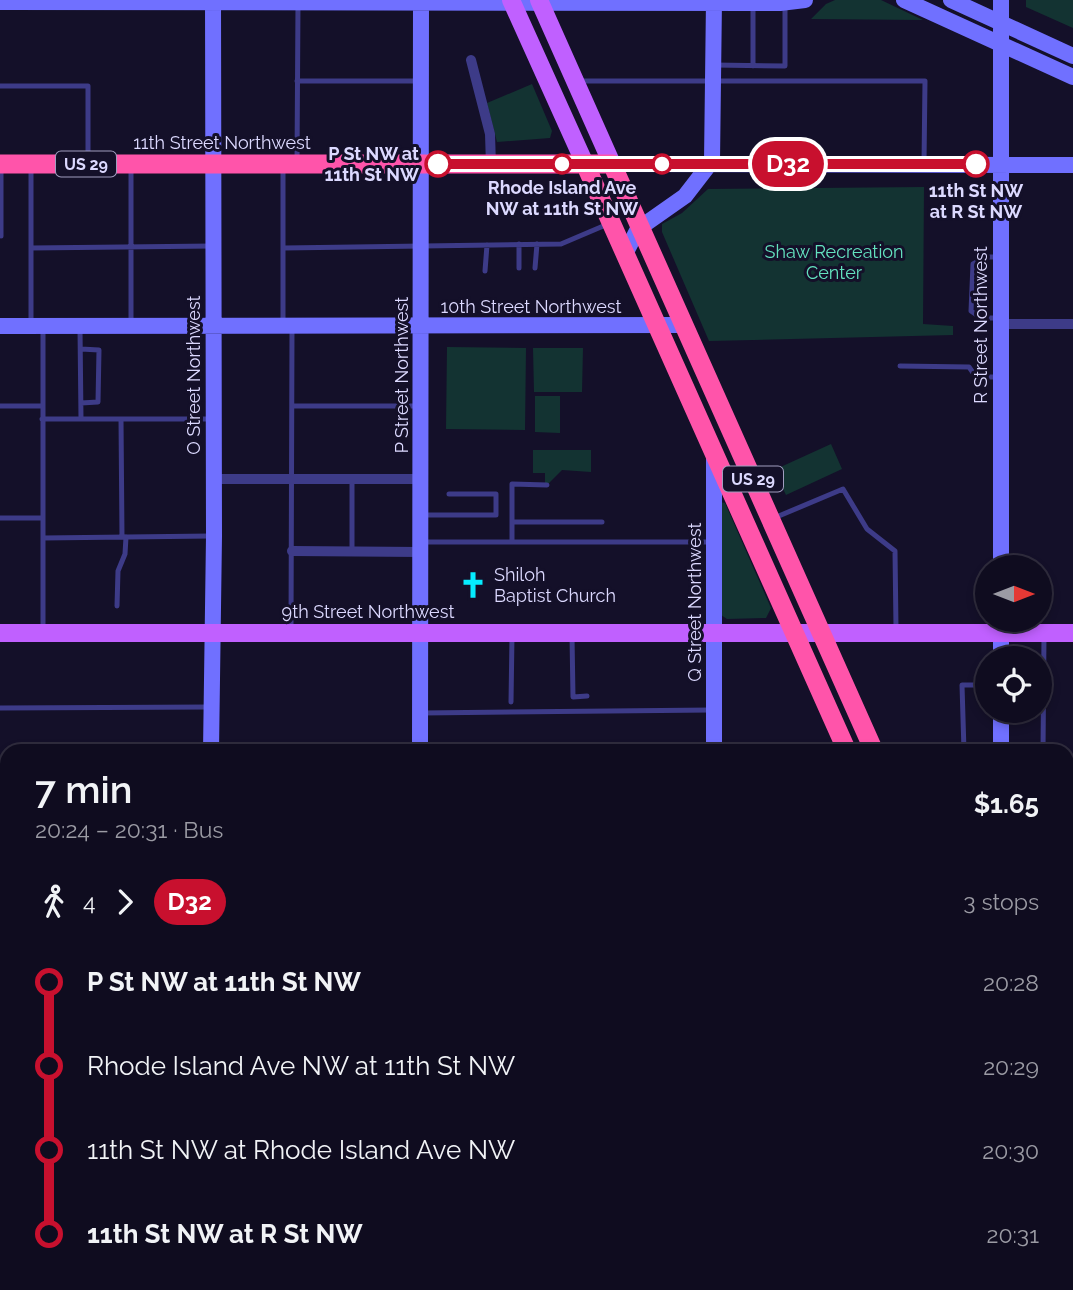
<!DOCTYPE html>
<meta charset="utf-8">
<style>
:root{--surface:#0f0c1f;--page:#1d1a2c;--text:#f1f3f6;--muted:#9b9ba4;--line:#2f2c3d}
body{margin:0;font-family:Raleway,sans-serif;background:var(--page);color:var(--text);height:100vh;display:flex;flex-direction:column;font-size:26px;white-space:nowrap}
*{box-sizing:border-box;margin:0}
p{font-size:23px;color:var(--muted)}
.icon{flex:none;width:38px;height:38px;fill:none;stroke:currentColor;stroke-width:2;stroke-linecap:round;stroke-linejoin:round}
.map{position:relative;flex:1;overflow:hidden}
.sheet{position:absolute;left:0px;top:744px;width:1074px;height:548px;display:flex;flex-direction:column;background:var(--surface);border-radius:21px 21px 0 0;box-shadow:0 4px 10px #0003,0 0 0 2px var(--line)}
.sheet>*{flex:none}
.badge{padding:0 14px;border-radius:23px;font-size:24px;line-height:46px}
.needle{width:46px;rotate:90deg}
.buttons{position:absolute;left:975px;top:555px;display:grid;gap:14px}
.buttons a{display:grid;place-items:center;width:77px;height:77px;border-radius:50%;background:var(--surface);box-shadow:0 4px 10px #0003,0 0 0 2px var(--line);font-size:35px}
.map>.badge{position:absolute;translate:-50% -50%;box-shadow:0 0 0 4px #fff}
.legs{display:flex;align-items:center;gap:10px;height:77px;padding:0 35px;font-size:23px}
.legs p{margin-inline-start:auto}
.overview{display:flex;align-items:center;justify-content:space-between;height:119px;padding:0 35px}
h1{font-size:38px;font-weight:600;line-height:52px}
ul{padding:0 35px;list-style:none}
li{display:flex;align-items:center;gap:24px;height:84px;font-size:26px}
li i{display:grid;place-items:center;width:10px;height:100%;margin:0 9px;background:currentColor}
li i::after{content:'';width:18px;height:18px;margin:-9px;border:5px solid;border-radius:50%;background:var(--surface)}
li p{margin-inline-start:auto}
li:first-child i{background:linear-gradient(#0000 50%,currentColor 0)}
li:last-child i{background:linear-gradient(currentColor 50%,#0000 0)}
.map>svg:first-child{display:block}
.green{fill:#133332}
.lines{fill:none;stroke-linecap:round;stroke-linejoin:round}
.lane{stroke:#3d3b88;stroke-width:5}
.street{stroke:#3d3b88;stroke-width:10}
.secondary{stroke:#7070ff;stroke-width:16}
.primary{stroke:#c060ff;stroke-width:18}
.highway{stroke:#ff54aa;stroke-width:19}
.line-1-casing{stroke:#fff;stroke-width:16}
.line-1{stroke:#c8102e;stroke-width:10}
.stop-1-dot{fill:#fff;stroke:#c8102e;stroke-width:3.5}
.labels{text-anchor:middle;stroke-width:6;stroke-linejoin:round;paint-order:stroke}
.shield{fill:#141029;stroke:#a09dbf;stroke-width:2}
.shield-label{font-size:16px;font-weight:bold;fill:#dcd9ff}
.street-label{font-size:18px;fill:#dcd9ff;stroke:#141029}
.stop-label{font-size:18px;font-weight:bold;fill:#dcd9ff;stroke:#141029}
.park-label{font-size:18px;fill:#63e1be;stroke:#141029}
.poi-label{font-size:18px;fill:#dcd9ff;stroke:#141029;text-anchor:start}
</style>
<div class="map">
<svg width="1073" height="1290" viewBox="0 0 1073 1290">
<rect width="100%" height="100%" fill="#141029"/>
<path class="green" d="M835,0H881L923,20L811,19L826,4Z
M1026,0H1073V28L1026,7Z
M532,84L552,131L550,138L497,142L487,103Z
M924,187L923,324L953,326V335L709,341L662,232V224L682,213L708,189Z
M447,347L526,348L525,430L446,429Z
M533,348H583L582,392H534Z
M535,396H560V433L535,432Z
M831,444L842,469L786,495L774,470Z
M533,450H591V472L562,470L549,483H545V473H533Z
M720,502L725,503L771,608L766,618L727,619L721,615Z"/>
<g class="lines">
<path class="lane" d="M714,65L785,66V6
M753,66V6
M297,81H418
M579,81H925L924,163
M0,86H88V161
M297,161L298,3
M1,168V236
M31,168V322
M283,168V322
M519,244V268
M31,248L213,246
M284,248L561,244L608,224
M998,257H986L973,264L971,311L981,318H999
M535,268L537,244
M485,271L487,245
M131,323V168
M43,329V631
M80,329L81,419
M81,349L99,350L98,402L81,403
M900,366L969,367L976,377H1000
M0,406H43
M293,406H419
M42,419H211
M121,419L122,537
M352,479V551
M424,515H496V494H449
M0,518H43
M774,518L843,489L867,529L895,551L896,628
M512,522H602
M43,538L211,536
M423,542H711
M512,542V484L547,485
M117,606L118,571L125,554L126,537
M291,630L292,328
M572,636L573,697L587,696
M511,702L512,636
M0,708L209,707
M423,713L711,710
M964,751L962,685H987
M1043,751L1044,636
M1068,868H1073
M0,1043H7
M1068,1057H1073
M0,1082H7
M0,1121H7
M0,1189H7
M0,1210H7"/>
<path class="street" d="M471,60L490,134L491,165
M1001,324H1073
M214,479H421
M292,551L421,552
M0,789H7
M1068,789H1073"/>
<path class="secondary" d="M904,0L1073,77
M951,0L1073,56
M0,2L780,3L805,0
M612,164L1073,165
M625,254L638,229L685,196L712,161L714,0
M0,326L684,325
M714,456V751
M1001,567V0
M1001,658V620
M1001,710V751
M211,751L214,536L213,0
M420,751L421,0
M1068,946H1073
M0,947H7
M212,1284V1290
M420,1284V1290
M1000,1284V1290
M713,1290V1284"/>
<path class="primary" d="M511,0L585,164
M539,0L612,164
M0,633H1073"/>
<path class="highway" d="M0,164H612L874,751
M585,164L847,751
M1068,1186L1073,1198
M1068,1246L1073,1257
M0,1255H7"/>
</g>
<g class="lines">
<defs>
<path id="line-1" d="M438,164H976"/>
</defs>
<use href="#line-1" class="line-1-casing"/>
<use href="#line-1" class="line-1"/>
</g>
<defs>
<symbol id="church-bare" viewBox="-9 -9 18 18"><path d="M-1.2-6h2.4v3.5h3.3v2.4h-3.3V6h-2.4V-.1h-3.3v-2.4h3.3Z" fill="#05ecff" stroke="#141029" stroke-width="2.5" paint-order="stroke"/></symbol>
</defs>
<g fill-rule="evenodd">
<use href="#church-bare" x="454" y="566" width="38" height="38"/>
</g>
<g class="stop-1-dot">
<circle cx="438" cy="164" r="12"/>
<circle cx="562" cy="164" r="9"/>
<circle cx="662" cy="164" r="9"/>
<circle cx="976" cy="164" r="12"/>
</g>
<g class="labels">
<g class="shield">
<rect x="56" y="151.5" width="60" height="25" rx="5"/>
<rect x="723" y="466.5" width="60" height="25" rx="5"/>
</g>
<g class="shield-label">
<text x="86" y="170">US 29</text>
<text x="753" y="485">US 29</text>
</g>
<g class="street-label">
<text x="222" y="149">11th Street Northwest</text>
<text x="531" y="313">10th Street Northwest</text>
<text transform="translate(981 325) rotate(-90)" y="6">R Street Northwest</text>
<text transform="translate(194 375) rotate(-90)" y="6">O Street Northwest</text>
<text transform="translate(402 375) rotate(-90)" y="6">P Street Northwest</text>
<text transform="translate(695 602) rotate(-90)" y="6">Q Street Northwest</text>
<text x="368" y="618">9th Street Northwest</text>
</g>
<g class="stop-label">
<text x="419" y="160" text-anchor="end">P St NW at<tspan x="419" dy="21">11th St NW</tspan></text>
<text x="562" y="194">Rhode Island Ave<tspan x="562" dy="21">NW at 11th St NW</tspan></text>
<text x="976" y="197">11th St NW<tspan x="976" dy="21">at R St NW</tspan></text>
</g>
<g class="park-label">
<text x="834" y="258">Shaw Recreation<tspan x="834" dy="21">Center</tspan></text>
</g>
<g class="poi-label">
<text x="494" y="581">Shiloh<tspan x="494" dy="21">Baptist Church</tspan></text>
</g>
</g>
</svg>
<div class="buttons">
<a><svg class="needle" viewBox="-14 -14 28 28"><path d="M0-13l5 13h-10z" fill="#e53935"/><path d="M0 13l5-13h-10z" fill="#9b9ba4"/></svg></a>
<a><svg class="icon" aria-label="locate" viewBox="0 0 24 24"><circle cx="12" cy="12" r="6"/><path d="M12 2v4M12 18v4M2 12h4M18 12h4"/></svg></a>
</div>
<b class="badge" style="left:788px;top:164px;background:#c8102e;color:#fff">D32</b>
<section class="sheet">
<div class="overview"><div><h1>7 min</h1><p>20:24 – 20:31 · Bus</p></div><b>$1.65</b></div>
<div class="legs"><svg class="icon" aria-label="walk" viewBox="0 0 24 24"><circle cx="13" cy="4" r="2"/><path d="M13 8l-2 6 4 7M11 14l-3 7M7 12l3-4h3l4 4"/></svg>4<svg class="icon" aria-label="forward" viewBox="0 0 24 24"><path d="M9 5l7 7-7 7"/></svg><b class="badge" style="background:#c8102e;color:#fff">D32</b><p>3 stops</p></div>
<ul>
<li><i style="color:#c8102e"></i><b>P St NW at 11th St NW</b><p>20:28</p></li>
<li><i style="color:#c8102e"></i><span>Rhode Island Ave NW at 11th St NW</span><p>20:29</p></li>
<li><i style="color:#c8102e"></i><span>11th St NW at Rhode Island Ave NW</span><p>20:30</p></li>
<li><i style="color:#c8102e"></i><b>11th St NW at R St NW</b><p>20:31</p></li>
</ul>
</section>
</div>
